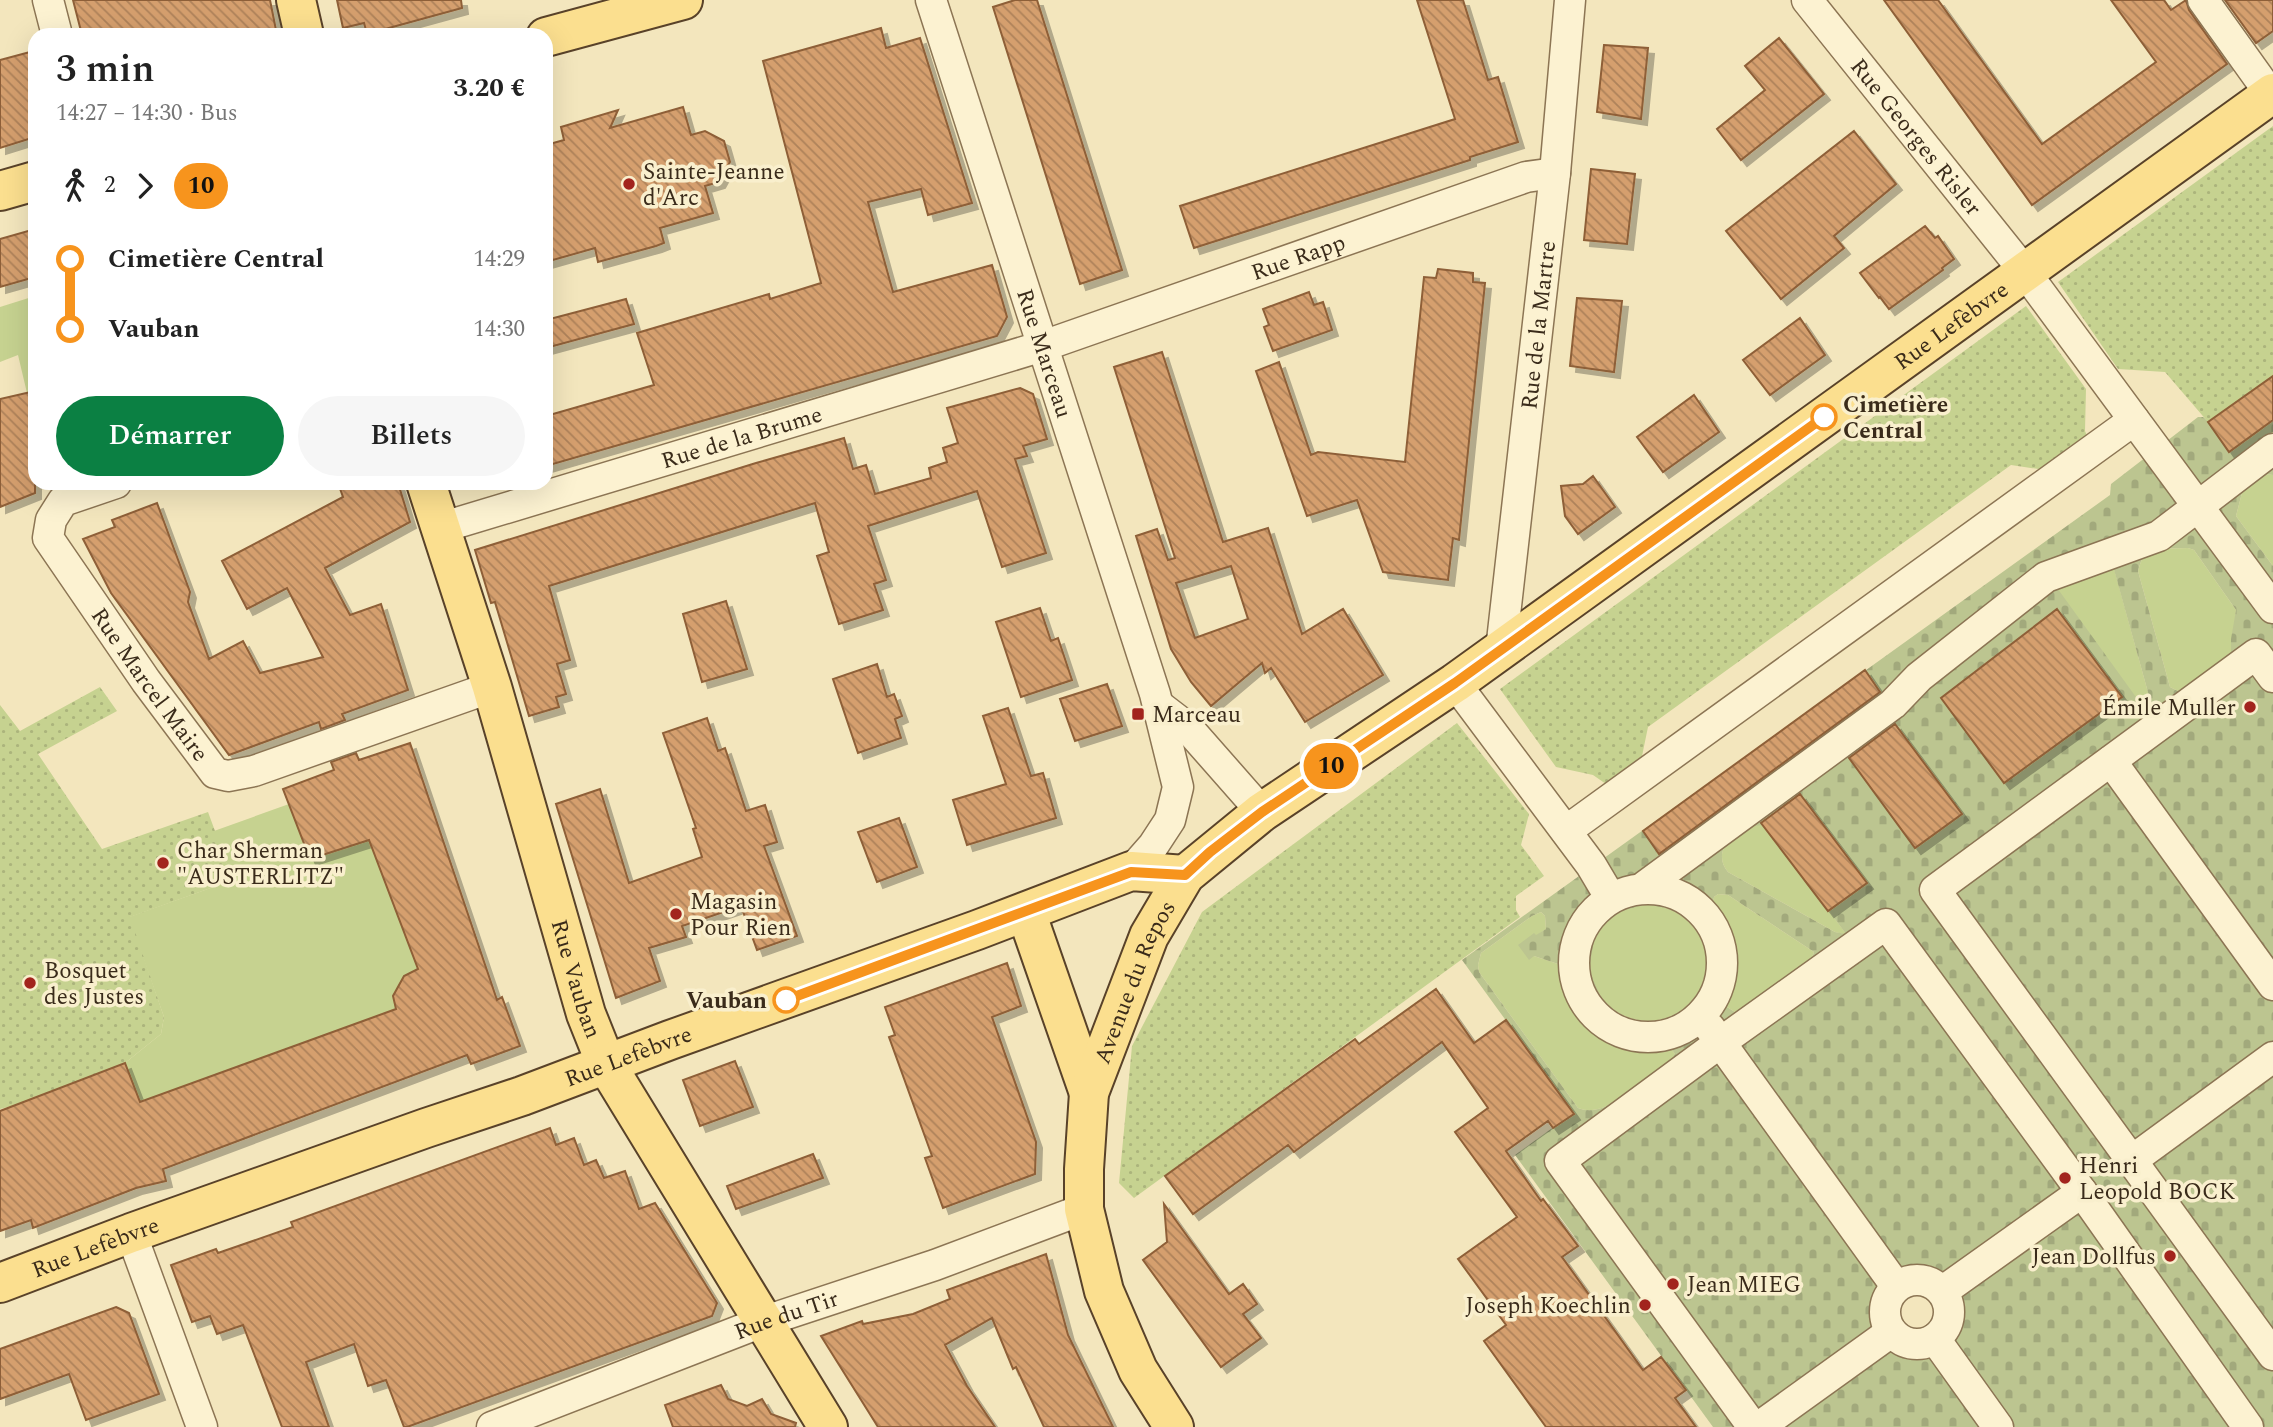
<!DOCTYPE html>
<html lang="fr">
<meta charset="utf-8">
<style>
:root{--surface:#fff;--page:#f6f6f6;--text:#222;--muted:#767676;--accent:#0b8043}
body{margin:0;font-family:Spectral,serif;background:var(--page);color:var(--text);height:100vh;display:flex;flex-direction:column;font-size:26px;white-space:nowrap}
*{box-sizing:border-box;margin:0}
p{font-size:23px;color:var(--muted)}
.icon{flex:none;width:38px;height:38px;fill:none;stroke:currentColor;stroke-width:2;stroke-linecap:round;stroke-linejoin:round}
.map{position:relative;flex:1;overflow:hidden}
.sheet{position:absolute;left:28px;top:28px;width:525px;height:462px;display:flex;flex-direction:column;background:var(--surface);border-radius:21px;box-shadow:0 7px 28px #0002}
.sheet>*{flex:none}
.badge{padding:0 14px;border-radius:23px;font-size:24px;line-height:46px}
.map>.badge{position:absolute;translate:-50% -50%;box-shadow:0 0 0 4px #fff}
.legs{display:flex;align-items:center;gap:10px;height:77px;padding:0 28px;font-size:23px}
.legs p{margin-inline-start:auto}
.head{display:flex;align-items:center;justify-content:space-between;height:119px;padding:0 28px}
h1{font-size:38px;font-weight:600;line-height:52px}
.button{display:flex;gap:14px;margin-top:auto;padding:14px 28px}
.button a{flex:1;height:80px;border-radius:42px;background:var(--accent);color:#fff;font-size:28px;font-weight:600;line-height:80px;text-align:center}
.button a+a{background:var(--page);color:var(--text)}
ul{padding:0 28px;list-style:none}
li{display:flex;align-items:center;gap:24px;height:70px;font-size:26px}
li i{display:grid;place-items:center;width:10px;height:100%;margin:0 9px;background:currentColor}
li i::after{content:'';width:18px;height:18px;margin:-9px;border:5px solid;border-radius:50%;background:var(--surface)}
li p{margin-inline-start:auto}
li:first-child i{background:linear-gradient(#0000 50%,currentColor 0)}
li:last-child i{background:linear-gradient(currentColor 50%,#0000 0)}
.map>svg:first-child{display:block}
.green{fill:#c6d290}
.cemetery{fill:url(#cemetery-stones);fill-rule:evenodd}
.park{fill:url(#park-dots)}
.building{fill:url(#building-back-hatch);stroke:#8e5f37;stroke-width:2;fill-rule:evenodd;filter:url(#shadow)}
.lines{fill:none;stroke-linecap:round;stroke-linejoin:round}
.minor-casing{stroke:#8c7554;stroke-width:33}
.major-casing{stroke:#594229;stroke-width:42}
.minor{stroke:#fcf2d1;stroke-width:30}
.major{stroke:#fbdf8f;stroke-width:38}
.line-1-casing{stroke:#fff;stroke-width:16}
.line-1{stroke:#f7941d;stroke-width:10}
.poi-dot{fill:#a2241d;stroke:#f9efcd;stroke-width:2.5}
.stop-1-dot{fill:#fff;stroke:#f7941d;stroke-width:3.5}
.labels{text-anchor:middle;stroke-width:7;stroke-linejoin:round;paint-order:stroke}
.street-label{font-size:23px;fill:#3a2b1a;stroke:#f9efcd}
.poi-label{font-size:23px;fill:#3a2b1a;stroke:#f9efcd;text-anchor:start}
.stop-label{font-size:23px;font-weight:bold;fill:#3a2b1a;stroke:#f9efcd;text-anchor:start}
</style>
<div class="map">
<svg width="2273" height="1427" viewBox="0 0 2273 1427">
<defs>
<pattern id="cemetery-stones" width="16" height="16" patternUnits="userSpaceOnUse" patternTransform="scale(1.75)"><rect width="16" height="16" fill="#bcc590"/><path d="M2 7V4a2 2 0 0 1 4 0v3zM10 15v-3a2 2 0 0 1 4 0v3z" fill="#a2a97c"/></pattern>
<pattern id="park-dots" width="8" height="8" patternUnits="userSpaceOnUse" patternTransform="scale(1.75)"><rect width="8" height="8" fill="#c6d290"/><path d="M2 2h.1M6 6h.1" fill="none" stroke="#abb47c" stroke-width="1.8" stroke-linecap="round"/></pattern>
<pattern id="building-back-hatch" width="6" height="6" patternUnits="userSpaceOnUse" patternTransform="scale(1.75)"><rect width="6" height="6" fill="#d59f6e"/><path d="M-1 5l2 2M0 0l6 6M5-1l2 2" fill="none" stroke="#ae825a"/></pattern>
<filter id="shadow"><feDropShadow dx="6" dy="6" stdDeviation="0" flood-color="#0004"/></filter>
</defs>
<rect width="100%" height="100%" fill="#f3e6bd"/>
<path class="green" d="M35,296V391L27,393L18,355L0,362V307Z
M2264,474L2273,475V566L2236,516L2243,489Z
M2154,549L2188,548L2194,550L2236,610L2231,660L2182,693L2170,687L2138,571C2141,560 2143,555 2154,549Z
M2113,565L2149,696L2140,704L2054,585Z
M289,804L310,859L369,840L419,969L404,976L393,995L396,1009L140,1102L125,1063L161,1034L164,1017L129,917L233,880L214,831Z
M1764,824L1847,935L1835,932L1728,872C1708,848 1742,825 1764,824Z
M1718,894L1728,895L1814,952L1811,961L1742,1009L1735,1012L1727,1007C1724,991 1731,976 1731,961C1731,943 1722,921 1712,907L1714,897Z
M1590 963a58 58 0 1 1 116 0a58 58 0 1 1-116 0Z
M1541,912L1545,916L1546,929L1536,936L1534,956L1564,966L1572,1006L1624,1045L1672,1050L1675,1054L1672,1059L1607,1106C1597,1110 1589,1112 1578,1108L1479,972L1478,965L1481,953L1532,916Z"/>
<path class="cemetery" d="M2273,376V475L2264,474L2243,489L2236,516L2273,566V1427H1713L1515,1155L1573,1113L1462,960L2110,495L2111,484L2198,417H2203L2209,422ZM2154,549L2188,548L2194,550L2236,610L2231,639V660L2182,693L2170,687L2138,571C2141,560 2143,555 2154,549ZM2113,566L2149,696L2141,704L2055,585ZM1765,825L1846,934L1835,932L1728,872C1708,848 1742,824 1765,825ZM1718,894L1728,895L1814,952L1811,961L1742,1009L1735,1012L1727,1007C1724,991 1731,976 1731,961C1731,943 1722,921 1712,907L1714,897ZM1646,904L1676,910L1697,929L1707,953L1705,982L1690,1006L1658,1023L1626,1020L1604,1004L1589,970L1595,935L1615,913ZM1541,912L1545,916L1546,929L1536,935L1534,933L1518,945L1529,960L1534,956L1564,966C1566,978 1567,993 1571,1004C1578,1023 1609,1044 1628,1046C1642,1047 1657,1046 1672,1050L1675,1054L1672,1059L1607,1106C1597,1110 1589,1112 1578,1108L1479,972L1478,965L1481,953L1532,916ZM1912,1279C1937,1282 1954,1293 1947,1321C1946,1327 1943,1330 1938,1335C1910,1367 1861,1312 1897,1286C1901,1283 1907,1281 1912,1279Z"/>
<path class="park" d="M2273,126V376L2208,422L2165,372L2118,369L2058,282Z
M2026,306L2086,389L2085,431L2088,438L2045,470L2011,465L1648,727L1641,761L1606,784L1593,775L1556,767L1500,689Z
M100,687L117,711L38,754L102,849L208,812L233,880L130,917L164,1017L161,1034L125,1063L16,1105L0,1109V705L20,731Z
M1457,723L1529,814L1521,845L1544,876L1516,896V910L1520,917L1134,1198L1119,1183L1132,1046L1202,912Z"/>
<path class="building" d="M73,0H270L277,35H82Z
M337,0H461L462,8L367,34L364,23L343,28Z
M1015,0H1037L1122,270L1080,284L993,7Z
M1417,0H1463L1488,80L1498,77L1518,142L1470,157V160L1194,248L1180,206L1455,119Z
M1884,0H1938L2042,144L2156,62L2111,0H2164L2171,10L2186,0L2189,10L2227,64L2032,205Z
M2225,0H2273V31L2256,43Z
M881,28L886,48L920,38L972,203L928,215L921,189L868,202L893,292L992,265L1007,317L997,336L546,466V416L654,385L637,333L769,294L770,299L821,283L763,61Z
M1779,38L1824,94L1741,160L1717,129L1765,90L1745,66Z
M1604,45L1648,48L1641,119L1597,112Z
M30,52L35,70V137L0,148V60Z
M683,107L691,135L705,131L724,141L730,162L719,182L705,186L713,213L660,228L664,243L656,246L598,262L595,248L546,262V145L564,140L561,127L618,110L610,128Z
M1854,131L1896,184L1834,236L1844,248L1781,299L1726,231Z
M1591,169L1635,174L1627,244L1584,240Z
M1925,226L1935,238L1938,236L1954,259L1942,268L1943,270L1889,309L1880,297L1879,298L1860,273Z
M35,229V277L0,287V239Z
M1438,269L1473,273V282L1485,283L1459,540L1453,538L1448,580L1383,572L1357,500L1307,516L1256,371L1279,362L1311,455L1318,452L1405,462L1424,277L1436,278Z
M1309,292L1314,305L1323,302L1332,330L1273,351L1264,327L1269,325L1263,309Z
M1577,298L1622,301L1614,372L1570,366Z
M626,299L634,324L546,348V320Z
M1800,318L1825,355L1770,395L1743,360Z
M1162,352L1223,542L1268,528L1302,634L1343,609L1383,675L1305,722L1271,668L1265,673L1262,663L1211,706L1191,682L1171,649L1136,536L1157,529L1168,560L1175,558L1114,367ZM1231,566L1248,619L1195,638L1176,583Z
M2273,376V420L2229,452L2208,422Z
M1020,388L1033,394L1047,439L1023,446L1027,456L1015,459L1046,553L1002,567L977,491L868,526L886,580L874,584L883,610L839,624L817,556L829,552L815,503L549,586L570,660L557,664L566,694L556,697L559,707L529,716L495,602L491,603L475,550L756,463L844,438L853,469L866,465L875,494L931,478L929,468L947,462L943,448L958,443L947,408Z
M35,391V493L0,507V399Z
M1694,395L1719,432L1663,472L1637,437Z
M1593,476L1615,507L1578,534L1565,516L1561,486L1583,484Z
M338,483H398L410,522L325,568L350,615L381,604L408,690L342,714L345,720L321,729L319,722L229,755L111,593L83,539L115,527L112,520L157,503L190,592L188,602L209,659L243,641L260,673L323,657L287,588L247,609L222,561L343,497Z
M726,601L747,669L702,682L683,614Z
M1040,608L1051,641L1058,638L1072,680L1021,697L996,622Z
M2057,609L2122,697L2004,783L1941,698Z
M877,664L887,697L894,694L902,716L895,719L901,738L858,753L833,679Z
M1865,670L1880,692L1659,854L1643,831Z
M1107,684L1122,726L1075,741L1060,699Z
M1008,708L1031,776L1043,773L1056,818L967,845L953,800L1006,784L983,716Z
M707,718L718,751L725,748L746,811L765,805L777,842L764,846L797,936L757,950L741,906L682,926L686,937L649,948L660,981L616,998L556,804L600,789L629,883L702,857L693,829L696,828L663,733Z
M1895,724L1962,814L1915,848L1849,758Z
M410,743L497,1000L502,997L520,1046L471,1064L467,1055L163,1169L166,1181L136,1188L33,1228L31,1220L0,1231V1111L125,1063L140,1102L396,1009L393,996L404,976L418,969L369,840L310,859L283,789L334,770L331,762L356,753L359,760Z
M1800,794L1867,883L1828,911L1761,823Z
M899,818L917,867L877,882L858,832Z
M1007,963L1021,1006L992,1017L1036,1142L1035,1174L943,1208L925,1158L932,1156L889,1037L895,1035L885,1007Z
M1436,989L1474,1043L1506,1020L1574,1114L1553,1128L1548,1121L1506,1151L1541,1201L1543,1199L1578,1246L1562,1257L1643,1370L1661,1357L1686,1390L1675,1398L1696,1427H1546L1484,1341L1506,1325L1458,1259L1517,1217L1455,1132L1488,1108L1442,1042L1294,1152L1288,1145L1193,1214L1165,1176L1355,1039L1359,1044Z
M735,1061L753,1107L700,1126L683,1080Z
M550,1128L556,1145L574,1138L584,1165L596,1160L604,1178L625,1171L639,1209L655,1203L717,1303L712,1316L407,1427H404L386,1380L368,1386L354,1344L306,1362L329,1427H282L243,1325L217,1334L210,1316L192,1322L171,1265L216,1249L218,1253L293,1227L291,1222Z
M813,1154L823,1178L736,1209L727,1186Z
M1164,1204L1229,1294L1243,1284L1257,1304L1243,1314L1261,1338L1221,1367L1143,1260L1167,1242Z
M1046,1254L1068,1335L1113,1427H1044L1016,1367L1013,1369L992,1318L945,1345L967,1386L995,1427H878L821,1336L862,1321L863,1324L913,1314L950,1299L947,1290Z
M116,1307L129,1313L159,1394L86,1420L69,1374L0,1399V1349Z
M721,1385L728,1399L747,1406L762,1399L771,1414L796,1423L795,1427H673L665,1405Z"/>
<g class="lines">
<defs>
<g id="minor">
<path d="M48,0L57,35"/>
<path id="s1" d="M931,0L1155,694L1178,787L1170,820L1153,846L1131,871"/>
<path id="s2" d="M1807,0L2025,272L2273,608"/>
<path d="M2203,0L2271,95"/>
<path id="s3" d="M116,483L63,501L51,520L48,538L146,681L215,773L228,776L254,771L492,687"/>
<path id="s4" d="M440,528L1043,346L1526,177L1555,173"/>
<path id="s5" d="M1501,650L1555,173L1570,0"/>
<path d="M2273,677L2256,654L1935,890L2273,1355"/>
<path d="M1455,683L1591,865L1610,897"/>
<path d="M1158,705L1188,728L1262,812"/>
<path d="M2111,761L2273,985"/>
<path d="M1566,831L2134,420"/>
<path d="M1645,886L1893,704L1919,677L2046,577L2159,536L2273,449"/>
<circle cx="1648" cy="963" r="74"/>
<path d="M1710,1028L1896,1286"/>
<path d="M2131,1161L2273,1057"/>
<path d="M131,1233L202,1427"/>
<circle cx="1917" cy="1312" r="32"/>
<path d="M1943,1291L2082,1192"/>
<path d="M1935,1339L1998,1427"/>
<path id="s6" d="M492,1427L762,1322L935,1265L1084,1209"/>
<path d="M1753,1427L1560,1161L1721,1042L1886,924L2082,1192L2248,1427"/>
<path d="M1759,1427L1891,1332"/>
</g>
<g id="major">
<path d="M296,0L304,35"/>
<path d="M546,37L683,0"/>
<path d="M0,191L35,181"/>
<path id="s7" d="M426,483L492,687L586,1014L606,1064L828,1427"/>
<path d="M1026,912L1089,1093"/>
<path id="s8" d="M0,1283L131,1233L426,1128L522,1096L670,1040L977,930L1131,871L1185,875"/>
<path id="s9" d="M1174,1427L1138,1370L1104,1291L1084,1209V1169L1089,1093L1149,936L1185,875L1262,812L1455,683L2273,93"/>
</g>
</defs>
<use href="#minor" class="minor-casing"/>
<use href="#major" class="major-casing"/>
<use href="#minor" class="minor"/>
<use href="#major" class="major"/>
</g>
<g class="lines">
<defs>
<path id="line-1" d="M786,1000L1131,872L1185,875L1210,852L1262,812L1455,683L1824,417"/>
</defs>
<use href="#line-1" class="line-1-casing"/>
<use href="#line-1" class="line-1"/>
</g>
<g class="poi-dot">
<circle cx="629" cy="184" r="7"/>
<circle cx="2250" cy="707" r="7"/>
<rect x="1131" y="707" width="14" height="14" rx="3.5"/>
<circle cx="163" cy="863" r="7"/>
<circle cx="676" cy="914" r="7"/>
<circle cx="30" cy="983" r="7"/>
<circle cx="2065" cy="1178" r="7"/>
<circle cx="2170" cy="1256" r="7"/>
<circle cx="1673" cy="1284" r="7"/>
<circle cx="1645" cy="1305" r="7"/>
</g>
<g class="stop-1-dot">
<circle cx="1824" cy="417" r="12"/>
<circle cx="786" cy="1000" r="12"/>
</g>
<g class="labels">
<g class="street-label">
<text dy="8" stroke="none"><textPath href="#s2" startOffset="175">Rue Georges Risler</textPath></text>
<text dy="8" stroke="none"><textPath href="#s4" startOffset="900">Rue Rapp</textPath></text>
<text dy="8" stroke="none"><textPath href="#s5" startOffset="327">Rue de la Martre</textPath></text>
<text dy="8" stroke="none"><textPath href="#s9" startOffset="1536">Rue Lefèbvre</textPath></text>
<text dy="8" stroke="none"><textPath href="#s1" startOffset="371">Rue Marceau</textPath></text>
<text dy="8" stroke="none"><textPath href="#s4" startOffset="315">Rue de la Brume</textPath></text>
<text dy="8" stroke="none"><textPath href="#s3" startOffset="275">Rue Marcel Maire</textPath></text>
<text dy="8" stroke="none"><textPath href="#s7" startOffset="518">Rue Vauban</textPath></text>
<text dy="8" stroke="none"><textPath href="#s9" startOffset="474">Avenue du Repos</textPath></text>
<text dy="8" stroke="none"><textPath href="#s8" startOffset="668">Rue Lefèbvre</textPath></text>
<text dy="8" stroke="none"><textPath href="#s8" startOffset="102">Rue Lefèbvre</textPath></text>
<text dy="8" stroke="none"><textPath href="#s6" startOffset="315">Rue du Tir</textPath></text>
</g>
<g class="poi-label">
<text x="643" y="179">Sainte-Jeanne<tspan x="643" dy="26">d'Arc</tspan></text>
<text x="2236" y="715" text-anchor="end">Émile Muller</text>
<text x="1152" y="722">Marceau</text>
<text x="177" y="858">Char Sherman<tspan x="177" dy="26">"AUSTERLITZ"</tspan></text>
<text x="690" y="909">Magasin<tspan x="690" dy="26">Pour Rien</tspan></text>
<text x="44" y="978">Bosquet<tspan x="44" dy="26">des Justes</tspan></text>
<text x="2079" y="1173">Henri<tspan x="2079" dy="26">Leopold BOCK</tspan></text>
<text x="2156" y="1264" text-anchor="end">Jean Dollfus</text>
<text x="1687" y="1292">Jean MIEG</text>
<text x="1631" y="1313" text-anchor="end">Joseph Koechlin</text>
</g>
<g class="stop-label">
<text x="1843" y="412">Cimetière<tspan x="1843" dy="26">Central</tspan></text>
<text x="767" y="1008" text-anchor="end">Vauban</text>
</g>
</g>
</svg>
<b class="badge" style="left:1331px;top:766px;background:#f7941d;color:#111">10</b>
<section class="sheet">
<div class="head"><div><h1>3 min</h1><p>14:27 – 14:30 · Bus</p></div><b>3.20 €</b></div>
<div class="legs"><svg class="icon" aria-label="walk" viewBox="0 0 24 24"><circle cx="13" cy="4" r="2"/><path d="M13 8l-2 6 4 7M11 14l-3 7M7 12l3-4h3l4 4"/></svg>2<svg class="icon" aria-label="forward" viewBox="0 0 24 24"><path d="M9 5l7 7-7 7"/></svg><b class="badge" style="background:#f7941d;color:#111">10</b></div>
<ul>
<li><i style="color:#f7941d"></i><b>Cimetière Central</b><p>14:29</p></li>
<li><i style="color:#f7941d"></i><b>Vauban</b><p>14:30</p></li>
</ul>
<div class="button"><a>Démarrer</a><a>Billets</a></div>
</section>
</div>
